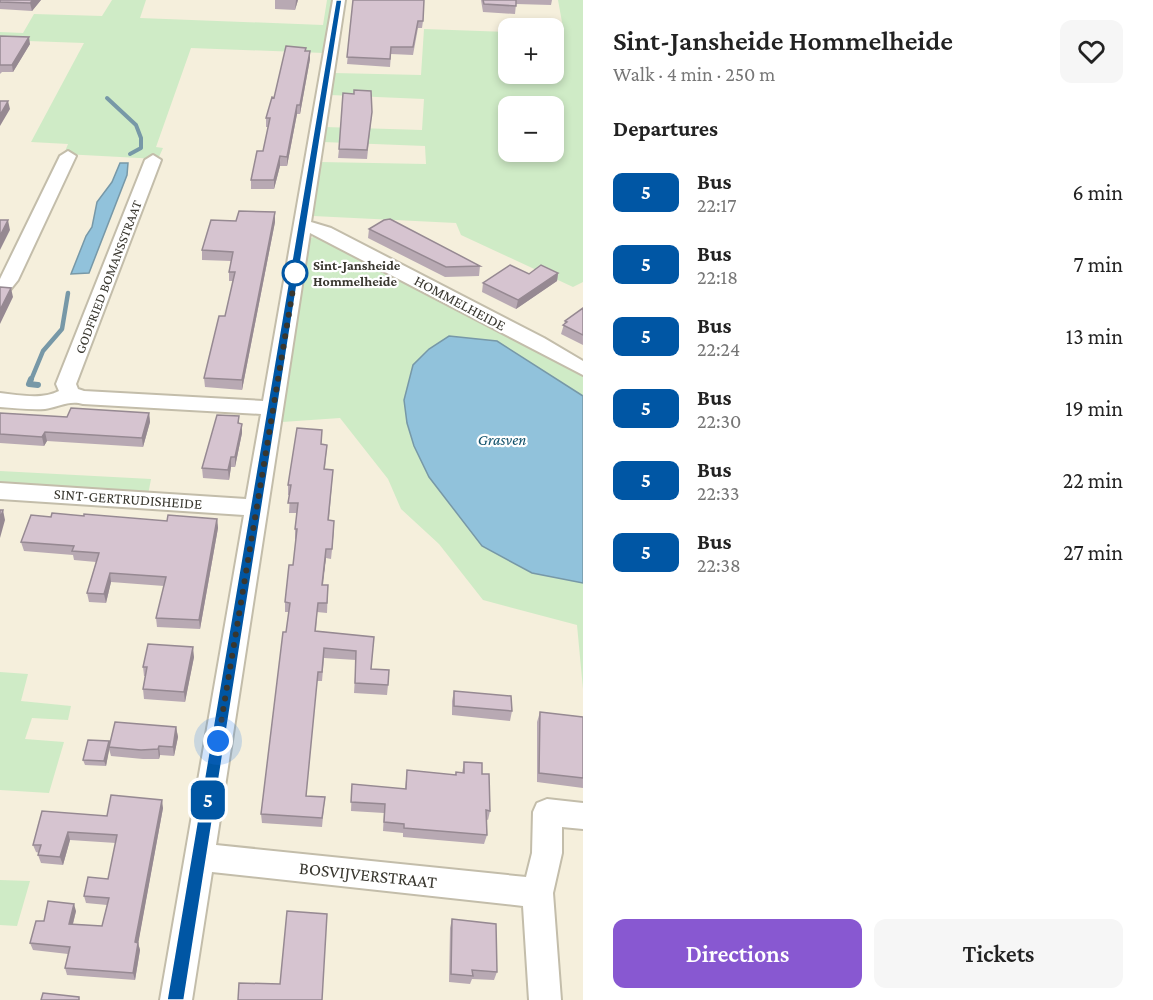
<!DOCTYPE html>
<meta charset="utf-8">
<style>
:root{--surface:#fff;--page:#f6f6f6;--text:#222;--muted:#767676;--accent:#8858d1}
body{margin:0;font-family:"Crimson Pro",serif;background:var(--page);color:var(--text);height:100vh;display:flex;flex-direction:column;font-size:22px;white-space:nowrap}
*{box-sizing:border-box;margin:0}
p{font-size:20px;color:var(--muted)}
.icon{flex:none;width:33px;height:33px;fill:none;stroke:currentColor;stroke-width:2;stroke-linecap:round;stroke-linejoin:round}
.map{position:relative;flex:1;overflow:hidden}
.sheet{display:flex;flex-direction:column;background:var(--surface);width:570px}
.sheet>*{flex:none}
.badge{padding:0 12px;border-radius:9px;font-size:21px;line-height:39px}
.controls{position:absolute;left:498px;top:18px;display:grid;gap:12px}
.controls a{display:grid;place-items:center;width:66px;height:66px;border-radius:12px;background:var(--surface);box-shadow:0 3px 9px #0003;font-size:30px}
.you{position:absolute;width:30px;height:30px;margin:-15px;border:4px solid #fff;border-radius:50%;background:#1a73e8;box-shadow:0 0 0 9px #1a73e833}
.map>.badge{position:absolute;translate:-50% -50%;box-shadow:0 0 0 3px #fff}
h2{padding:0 30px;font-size:22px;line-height:54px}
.round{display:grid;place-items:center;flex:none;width:63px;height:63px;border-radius:12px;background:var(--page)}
.headline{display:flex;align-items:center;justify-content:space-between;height:102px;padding:0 30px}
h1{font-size:28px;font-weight:600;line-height:45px}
.action{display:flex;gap:12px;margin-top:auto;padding:12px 30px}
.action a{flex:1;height:69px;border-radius:12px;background:var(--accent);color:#fff;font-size:24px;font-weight:600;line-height:69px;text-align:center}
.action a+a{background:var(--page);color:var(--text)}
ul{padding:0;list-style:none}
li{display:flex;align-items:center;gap:18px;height:72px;padding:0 30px}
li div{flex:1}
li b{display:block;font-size:22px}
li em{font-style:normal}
li .badge{min-width:66px;font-weight:700;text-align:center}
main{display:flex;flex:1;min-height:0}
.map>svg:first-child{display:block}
.green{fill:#cfebc6;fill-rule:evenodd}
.water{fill:#91c2db;stroke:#7798a7;stroke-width:1.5}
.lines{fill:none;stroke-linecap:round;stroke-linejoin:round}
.stream-far2{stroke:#7798a7;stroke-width:4}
.stream-far1{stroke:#7798a7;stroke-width:4.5}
.stream{stroke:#7798a7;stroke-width:6}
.street-casing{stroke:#c3bdaa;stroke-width:4}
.street{fill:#fff;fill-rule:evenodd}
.wall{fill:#b8a9b3}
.shaded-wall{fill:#968992}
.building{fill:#d6c4d0;stroke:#968992;stroke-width:1.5}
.line{fill:#0056a4;stroke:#fff;stroke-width:1.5}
.walk{stroke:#39372f;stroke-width:6;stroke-dasharray:0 10.8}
.stop-dot{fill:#fff;stroke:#0056a4;stroke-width:3}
.labels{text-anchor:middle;stroke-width:4.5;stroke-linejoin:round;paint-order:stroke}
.far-stop-label{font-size:14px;font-weight:bold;fill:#39372f;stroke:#fff;text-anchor:start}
.far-street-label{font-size:14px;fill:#39372f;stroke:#fff}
.street-label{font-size:15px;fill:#39372f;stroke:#fff}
.water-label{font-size:16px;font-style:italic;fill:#11516b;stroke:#fff}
.near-street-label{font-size:18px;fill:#39372f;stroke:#fff}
</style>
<main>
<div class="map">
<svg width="583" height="1000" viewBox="0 0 583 1000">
<rect width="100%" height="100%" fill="#f5efdc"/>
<path class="green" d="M112,0H146L140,18L323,25L327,0H333L324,53L191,48L156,147L163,148L158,159L64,154L68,144L31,142L84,43L0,40V32L23,33L34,14L102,16Z
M558,0H583V282L573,287L461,235L456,223L313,216L320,162L426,164L425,146L323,142L325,127L422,130L424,99L330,95L334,73L421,75L424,29L508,32V74H554V34L564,33ZM508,106H554V152H508Z
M315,236H320L583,375V396L497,341L572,580L583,583V689L577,625L483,600L439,544L401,509L388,479L340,418L282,422L306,248L309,239Z
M0,471L151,479L148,495L0,485Z
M0,672L28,674L21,701L71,706L68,720L32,718L25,739L64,742L49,793L0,790Z
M0,880L30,881L17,926L0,925Z"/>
<path class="water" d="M120,163H128L127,175L89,273L71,274L86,236L92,227L97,202L112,182Z
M449,336L497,341L583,396V583L532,573L482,546L429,477L414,446L407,423L404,400L413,365L429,349Z"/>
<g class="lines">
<path class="stream-far2" d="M107,98L136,125L141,138V148L130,154"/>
<path class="stream-far1" d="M31,380L43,351L62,329L68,293"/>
<path class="stream" d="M31,379L29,384L38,385"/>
<defs>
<path id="street" d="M333,0H345L311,222L331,228L544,338L583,361V375L310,233L216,845L526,877L532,853L533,812L537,803L547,799L583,803V829L562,827V853L553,893L561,1000H529L523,906L212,872L192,1000H160L244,515L0,499V483L246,499L261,414L83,404C69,400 59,407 45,409C30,410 15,408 0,407V393C19,395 42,400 59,391L56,384L145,160L153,155L161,160L76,384L78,389L84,391L263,401Z
M68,151L76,156L18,280L10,290L0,291V279L60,156Z"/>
</defs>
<use href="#street" class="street-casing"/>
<use href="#street" class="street"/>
</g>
<path class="wall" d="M0,0H41L32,11L0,9Z
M275,0H298L295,10L275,9Z
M353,0L423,21L422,28H418L413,55L391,54L390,67L347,64Z
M481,0H552L551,5L516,4L515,14L483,12Z
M0,36L30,44L13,72H2L0,74Z
M306,51H310V59L300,114H297L287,166H280L274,189H251V180L263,151L268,127H266V118L274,98Z
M354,94L372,112L367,159L338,158L339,149Z
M275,212V222L242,390L205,387L204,378L225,316L233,281H229V272L231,261L202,260V250L236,221Z
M369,229L480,266L479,276L445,277L368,238Z
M558,273L557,281L516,309L482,292L483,283L529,274Z
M583,308V345L561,334L565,321Z
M0,413L67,417L149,413L150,422L143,447L47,441L44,446L0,443Z
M239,416V424L242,433L235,467H231L229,480L203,478L202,468Z
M322,444L327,445L325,469L333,470L329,520L334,531L331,559L326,558L323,585H328L327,613L317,612L316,631L374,637L371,669L388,685L387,695L354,693L356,660L324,658L322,681H317L306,796L325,797L322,827L262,823L261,814L289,612H285V602L293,565L296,539H295V529L297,513H289L290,495H288V485Z
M51,517L167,521L217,519L218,528L200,629L157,627L156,618L164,586L111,582L106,603L89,602L87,593L96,562L74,560L73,555L24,551L21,542Z
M194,657L185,702L144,699L143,689L145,676H144L143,667Z
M454,691L512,711L510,721L452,715V701Z
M540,712L583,717V788L537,782V722Z
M176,727L178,737L174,756L160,755L159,759H143L111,756L109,749L106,766L85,765L83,760L109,741L110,745Z
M464,762L482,774L490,811L488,820L486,819L487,835L484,844L403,837V833L383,831L384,813L351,811L352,784L405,789L407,770L455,775L456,772L462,773Z
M163,808L138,943L140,950L135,980L67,975L65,968L68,954L33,950L30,943L44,921L76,911L73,924L102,926L107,905L86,903L84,896L108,879L116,843L70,840L63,865L41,863L38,855L39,853L36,852L33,845L107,816Z
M452,919L497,972L494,980L472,979L470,984L449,982L450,928Z"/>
<path class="shaded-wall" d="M33,0H41L32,11L30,3Z
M296,0H298L295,10Z
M29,37L30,44L13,72L12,65Z
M310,51V59L300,114V105Z
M8,101L10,109L0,126V115Z
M297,105V114L287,166V157Z
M280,156V166L274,189V180Z
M275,212V222L242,390V380Z
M8,220L10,230L0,250V236Z
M558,273L557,281L516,309L518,300Z
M11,288L13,297L0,324V310Z
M149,413L150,422L143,447L142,438Z
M242,424V433L235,467V457Z
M45,432L47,441L44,446L42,437Z
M231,457V467L229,480L228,470Z
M3,510L5,520L0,538V519Z
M217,519L218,528L200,629L199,620Z
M326,549V558L321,594Z
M110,573L111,582L106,603L104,594Z
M193,647L194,657L185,702L184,692Z
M176,727L178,737L174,756L173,747Z
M109,741L110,746L106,766L104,761Z
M159,746L160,755L159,759L158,749Z
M162,800L163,808L137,950L135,942Z
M68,832L70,840L63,865L60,857Z
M74,904L76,911L71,931L69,924Z
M138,943L140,950L135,980L133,973Z"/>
<path class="building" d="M0,0H33L30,3L0,2Z
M353,0H424L423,21H418L413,47H391L390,59L347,57Z
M483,0H516V6L484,4Z
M0,36L29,37L12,65H0Z
M286,46L306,48L305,51H310L300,105H297L287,157L280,156L274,180H251L257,151H263L270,118H266L272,97L274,98Z
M354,90L371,91L372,112L367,150L339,149L343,93L354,94Z
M0,101H8L0,115Z
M239,211L275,212L242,380L204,378L219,316H225L235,272H229L233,252L202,250L211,220L236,221Z
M390,219L480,266L446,267L369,229L384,220Z
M0,220H8L0,236Z
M510,265L529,274L541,265L558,273L518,300L483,283Z
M0,287L11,288L0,310Z
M583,308V335L563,325L567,322L565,321Z
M71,408L149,413L142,438L45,432L42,437L0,434V413L67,417Z
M217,415L239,416L238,423L242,424L235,457H231L228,470L202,468Z
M297,428L322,430L321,444L327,445L324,469L333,470L328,520L334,521L332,549H326L322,585H328L327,603H318L315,631L374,637L371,669L389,670L388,685L355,683L356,651L324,648L322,672H318L306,796L325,797L322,818L261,814L283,632H286L290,603L285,602L289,565H293L297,529H295L298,503H288L291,485H288Z
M0,510H3L0,519Z
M52,513L84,516V514L167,521L168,515L217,519L199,620L156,618L166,577L110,573L104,594L87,593L99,553L72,551L74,546L21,542L31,515L51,517Z
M148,644L193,647L184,692L143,689L147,667H143Z
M454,691L511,696L512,711L454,706Z
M540,712L583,717V778L539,773Z
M115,722L176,727L173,747L159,746L158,749L141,750L109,747Z
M88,740L109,741L104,761L83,760Z
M464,762L482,763V774H489L490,811L486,810L487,835L404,828V824L384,822L385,804L351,802L352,784L406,789L407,770L456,775V772L464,773Z
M111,795L162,800L135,942L138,943L133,973L65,968L70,947L30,943L36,921H44L48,901L74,904L69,924L102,926L109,898L84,896L88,877L108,879L117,835L68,832L60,857L38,855L41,845H33L42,811L107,816Z
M287,911L327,914L322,1000H238L239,983L280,984Z
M452,919L496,924L497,972L472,970L473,976L451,974Z
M43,993L79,997V1000H41Z"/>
<path class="line" d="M336,0H342L184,1000H167Z"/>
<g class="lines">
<path class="walk" d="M218,741L296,271L295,273"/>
</g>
<circle class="stop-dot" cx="295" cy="273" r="12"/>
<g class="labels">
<g class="far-stop-label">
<text x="313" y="270">Sint-Jansheide<tspan x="313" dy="16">Hommelheide</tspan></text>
</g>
<g class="far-street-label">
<text transform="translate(108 277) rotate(-69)" y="5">GODFRIED BOMANSSTRAAT</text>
</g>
<g class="street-label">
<text transform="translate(460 303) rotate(28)" y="5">HOMMELHEIDE</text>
<text transform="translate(128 499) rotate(4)" y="5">SINT-GERTRUDISHEIDE</text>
</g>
<g class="water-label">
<text x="502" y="445">Grasven</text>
</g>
<g class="near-street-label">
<text transform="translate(368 875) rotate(6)" y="6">BOSVIJVERSTRAAT</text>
</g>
</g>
</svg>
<div class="controls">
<a>+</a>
<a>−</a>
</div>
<div class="you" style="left:218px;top:741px"></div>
<b class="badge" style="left:208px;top:800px;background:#0056a4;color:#fff">5</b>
</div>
<section class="sheet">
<div class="headline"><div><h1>Sint-Jansheide Hommelheide</h1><p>Walk · 4 min · 250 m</p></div><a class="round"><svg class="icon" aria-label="heart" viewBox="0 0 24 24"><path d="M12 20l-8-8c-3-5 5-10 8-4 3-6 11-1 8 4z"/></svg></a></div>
<h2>Departures</h2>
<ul>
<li><span class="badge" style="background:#0056a4;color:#fff">5</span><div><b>Bus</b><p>22:17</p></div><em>6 min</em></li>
<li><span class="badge" style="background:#0056a4;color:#fff">5</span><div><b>Bus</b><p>22:18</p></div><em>7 min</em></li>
<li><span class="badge" style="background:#0056a4;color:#fff">5</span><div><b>Bus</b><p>22:24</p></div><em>13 min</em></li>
<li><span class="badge" style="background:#0056a4;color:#fff">5</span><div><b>Bus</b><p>22:30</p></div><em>19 min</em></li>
<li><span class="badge" style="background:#0056a4;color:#fff">5</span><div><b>Bus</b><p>22:33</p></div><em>22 min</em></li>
<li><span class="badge" style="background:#0056a4;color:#fff">5</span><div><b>Bus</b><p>22:38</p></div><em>27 min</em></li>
</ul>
<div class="action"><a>Directions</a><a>Tickets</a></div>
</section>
</main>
